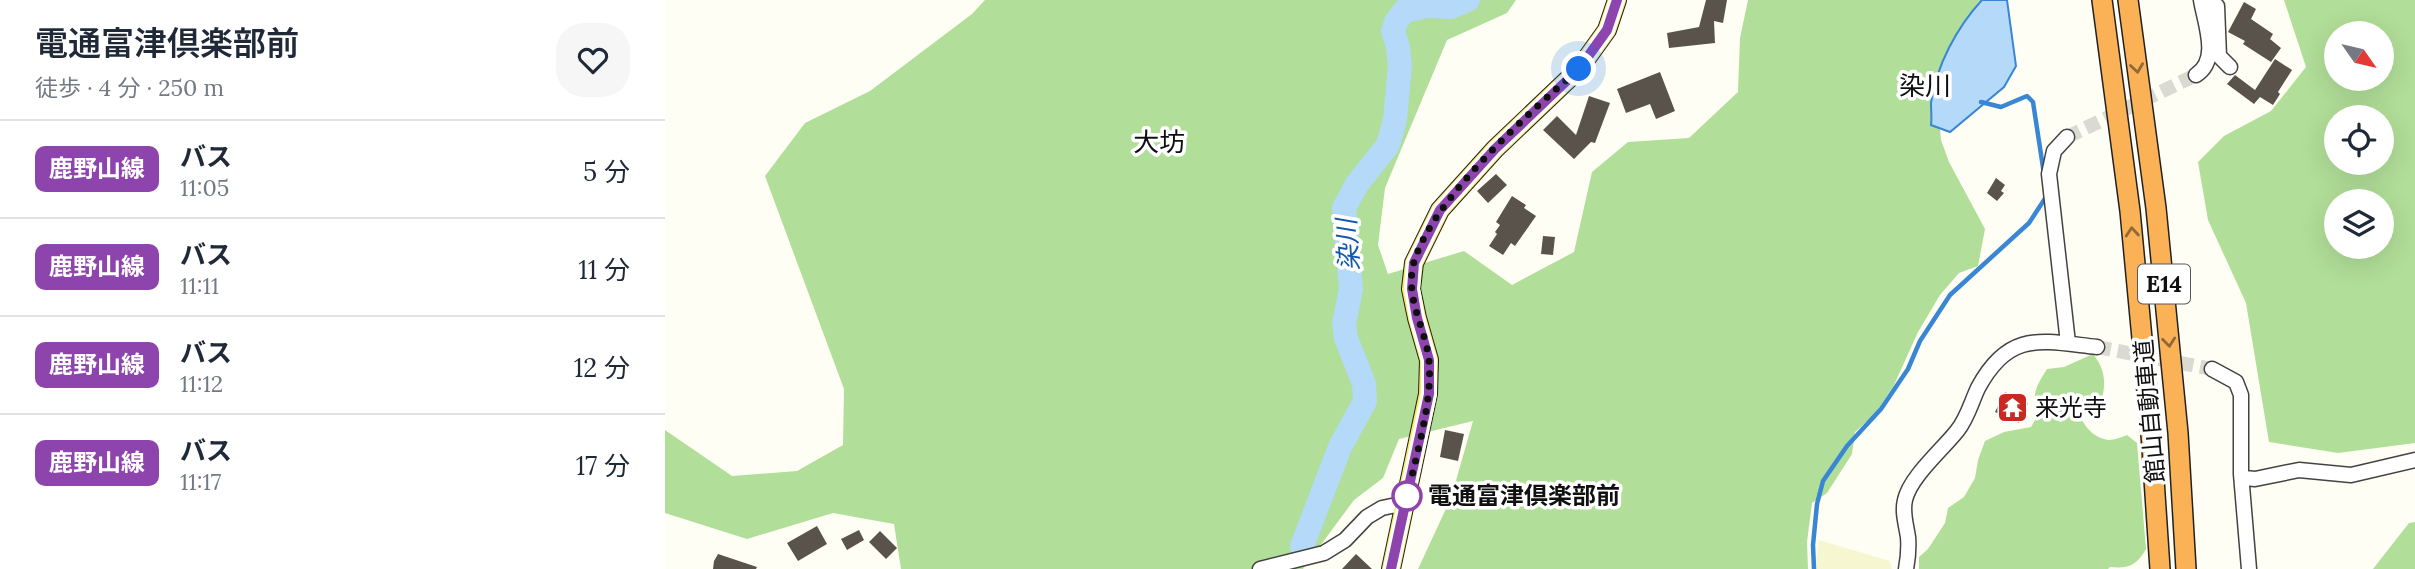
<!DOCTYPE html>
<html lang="ja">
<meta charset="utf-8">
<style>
:root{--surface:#fff;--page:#f6f6f7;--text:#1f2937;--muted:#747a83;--line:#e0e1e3}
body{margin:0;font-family:Lora,"Noto Sans JP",serif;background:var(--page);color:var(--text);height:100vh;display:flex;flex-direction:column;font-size:26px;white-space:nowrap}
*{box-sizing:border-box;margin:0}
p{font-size:23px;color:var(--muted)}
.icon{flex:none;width:38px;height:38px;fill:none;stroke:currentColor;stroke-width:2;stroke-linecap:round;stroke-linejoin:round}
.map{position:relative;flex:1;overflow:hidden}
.sheet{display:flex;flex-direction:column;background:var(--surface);width:665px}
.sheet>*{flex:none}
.badge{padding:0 14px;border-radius:10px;font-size:24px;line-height:46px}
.needle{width:46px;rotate:124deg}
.buttons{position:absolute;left:1659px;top:21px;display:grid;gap:14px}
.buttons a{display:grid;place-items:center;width:70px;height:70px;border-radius:50%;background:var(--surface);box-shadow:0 7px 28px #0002;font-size:35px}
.you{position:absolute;width:35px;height:35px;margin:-18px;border:5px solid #fff;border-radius:50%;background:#1a73e8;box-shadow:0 0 0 10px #1a73e833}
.map>.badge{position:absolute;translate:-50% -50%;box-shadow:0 0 0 4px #fff}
.round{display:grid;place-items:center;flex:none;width:74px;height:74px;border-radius:28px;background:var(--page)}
.headline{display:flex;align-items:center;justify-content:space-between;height:119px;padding:0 35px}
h1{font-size:33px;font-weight:600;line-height:52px}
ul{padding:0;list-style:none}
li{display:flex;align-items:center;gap:21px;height:98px;padding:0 35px;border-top:2px solid var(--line)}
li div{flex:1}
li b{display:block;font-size:26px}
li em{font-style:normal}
li .badge{min-width:77px;font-weight:700;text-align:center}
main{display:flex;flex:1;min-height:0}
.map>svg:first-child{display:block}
.farmland{fill:#f6f7d1}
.forest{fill:#b1de98;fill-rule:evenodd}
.water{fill:#b5d9f9;stroke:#3886d4;stroke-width:2}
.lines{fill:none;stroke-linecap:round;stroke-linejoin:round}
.stream{stroke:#3886d4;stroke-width:4.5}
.river{stroke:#b5d9f9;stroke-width:24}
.building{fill:#5a534c}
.minor-tunnel{stroke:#dbdad2;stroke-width:14;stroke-dasharray:14 7;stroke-linecap:butt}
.minor-casing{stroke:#434343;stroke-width:17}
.major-casing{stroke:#212121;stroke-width:20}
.highway-casing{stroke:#212121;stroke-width:22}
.minor{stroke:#fff;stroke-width:14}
.major{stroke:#ffe964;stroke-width:18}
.highway{stroke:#fbb256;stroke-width:19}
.oneway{stroke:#916936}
.line-casing{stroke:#fff;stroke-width:16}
.line{stroke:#8e44ad;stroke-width:10}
.walk{stroke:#101010;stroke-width:7;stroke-dasharray:0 12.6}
.stop-dot{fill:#fff;stroke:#8e44ad;stroke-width:3.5}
.labels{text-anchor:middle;stroke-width:7;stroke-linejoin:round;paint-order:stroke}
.shield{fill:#fff;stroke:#585858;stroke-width:2}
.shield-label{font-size:23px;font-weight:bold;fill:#101010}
.poi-label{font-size:24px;fill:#101010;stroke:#fff;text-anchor:start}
.street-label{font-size:24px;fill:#101010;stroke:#fff}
.stop-label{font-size:24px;font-weight:bold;fill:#101010;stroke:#fff;text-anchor:start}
.neighbourhood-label{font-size:26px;fill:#101010;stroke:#fff}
.water-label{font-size:26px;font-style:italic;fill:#1158aa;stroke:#fff}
</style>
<main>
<section class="sheet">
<div class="headline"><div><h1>電通富津倶楽部前</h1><p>徒歩 · 4 分 · 250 m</p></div><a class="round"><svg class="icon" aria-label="heart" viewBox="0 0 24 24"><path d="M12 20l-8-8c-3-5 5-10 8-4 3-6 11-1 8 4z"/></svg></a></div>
<ul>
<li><span class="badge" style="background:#8e44ad;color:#fff">鹿野山線</span><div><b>バス</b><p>11:05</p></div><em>5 分</em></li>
<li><span class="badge" style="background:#8e44ad;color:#fff">鹿野山線</span><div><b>バス</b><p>11:11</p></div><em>11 分</em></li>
<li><span class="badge" style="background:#8e44ad;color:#fff">鹿野山線</span><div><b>バス</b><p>11:12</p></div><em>12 分</em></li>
<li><span class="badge" style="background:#8e44ad;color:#fff">鹿野山線</span><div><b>バス</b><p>11:17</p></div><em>17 分</em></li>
</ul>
</section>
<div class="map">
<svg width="1750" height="569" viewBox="0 0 1750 569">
<rect width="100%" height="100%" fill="#fffef4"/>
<path class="farmland" d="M1154,540L1225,561L1227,569H1150Z"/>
<path class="forest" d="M320,0H851L842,13L782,40L720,188L713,245L723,274L799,251L847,285L909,252L927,172L963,142L1024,138L1073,92L1075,38L1083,0H1327L1274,119L1276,140L1284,162L1320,229L1313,266L1294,273L1275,295L1253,332L1229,385L1210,414L1190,432L1187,454L1162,493L1147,503L1142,542L1143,569H753L786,498L808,421L734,439L718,478L689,500L638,569H236L229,524L168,513L82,539L0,513V430L67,476L132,471L178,445L179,389L100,176L140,123L205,91L307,14Z
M1619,0H1750V443L1673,453L1604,442L1581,303L1543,220L1533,162L1559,136L1606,111L1641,67ZM1717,33V79H1671V33ZM1717,117V163H1671V117ZM1717,201V247H1671V201Z
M1428,354C1441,370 1441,384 1436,403L1412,407C1416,422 1426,438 1444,440C1449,440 1457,437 1462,435L1472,443L1481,549C1472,565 1464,569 1445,567L1443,569H1254V557L1263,549L1280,523L1283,508L1299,497L1310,478L1313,460L1320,441L1339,432L1366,427L1372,417C1367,394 1370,388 1382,369L1399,367Z
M1750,522V569H1708L1744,523Z"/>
<path class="water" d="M1317,0H1342L1351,66L1339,87L1285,132L1266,125C1267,118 1266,111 1266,103C1271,66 1292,27 1317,0Z"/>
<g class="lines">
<path class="stream" d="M1316,102L1336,107L1362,96L1368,102L1379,174
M1149,569L1148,545L1152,504L1158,481L1182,446L1216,409L1243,369L1255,341L1285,295L1364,223L1381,197"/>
<path class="river" d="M637,546L675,447L700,401L699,384L681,338L679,324L686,289L679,208L692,184L723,145L730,120L735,66L733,47L728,31L731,22L739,11L762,6L786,7L803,0"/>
</g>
<path class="building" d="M1041,0H1062L1058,23L1049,21L1050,43L1004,48L1002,33L1034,27Z
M1579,2L1591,9L1586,19L1608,34L1605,39L1616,48L1606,62L1578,44L1580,41L1563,32Z
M1610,59L1627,70L1613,92L1615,94L1608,105L1595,97L1589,104L1562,84L1570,75L1590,90Z
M995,72L1010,111L991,119L985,104L961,113L952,89Z
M924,96L945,103L930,143L926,142L909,159L878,130L892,116L911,135Z
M831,174L842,185L823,203L812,191Z
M1331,178L1340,185L1336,191L1339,193L1332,201L1322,193Z
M847,196L861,205L859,208L871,216L850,246L846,243L838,255L824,246L832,234L830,232L835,225L831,222Z
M878,236L890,237L888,255L876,254Z
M1340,392L1363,403L1354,423L1330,412Z
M780,430L799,434L793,461L775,457Z
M152,526L162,544L133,561L122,543Z
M194,530L199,540L182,550L176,539Z
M215,531L232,548L221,559L204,542Z
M53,554L92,567L91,569H48L49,561Z
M691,554L707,569H677Z"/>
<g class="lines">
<path class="minor-tunnel" d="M1402,137L1531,75
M1432,347L1547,369"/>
<defs>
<path id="minor" d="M1537,6H1552L1554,56L1565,67
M1531,75C1555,60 1540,24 1536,0
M1402,137L1389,151L1384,174L1403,343
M1547,369L1571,382L1576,395V474L1580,478L1590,479L1634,470L1686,475L1750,460
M1576,474L1584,569
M595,569L659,553L680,540L702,517L717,508L741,503
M1241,569C1243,558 1244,548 1243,537C1241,524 1237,512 1240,500C1245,477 1277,450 1292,431C1302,419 1306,403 1313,388C1344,330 1376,341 1432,347"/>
<path id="major" d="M726,569L763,394L764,360L752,318L746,289L749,263L775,210L830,149L914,69L942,30L952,0"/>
<path id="highway" d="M1437,0L1465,211L1486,434L1495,569
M1463,0L1491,208L1513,433L1521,569"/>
</defs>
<use href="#minor" class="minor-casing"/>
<use href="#major" class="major-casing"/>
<use href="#highway" class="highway-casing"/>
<use href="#minor" class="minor"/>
<use href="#major" class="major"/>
<use href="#highway" class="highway"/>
</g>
<defs><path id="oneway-chevron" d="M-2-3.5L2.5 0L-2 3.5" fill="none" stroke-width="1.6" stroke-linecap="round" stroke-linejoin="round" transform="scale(1.75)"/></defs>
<g class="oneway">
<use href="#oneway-chevron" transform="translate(1472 68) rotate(82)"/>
<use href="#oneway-chevron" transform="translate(1467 232) rotate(-95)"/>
<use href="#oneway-chevron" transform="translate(1504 342) rotate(84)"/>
</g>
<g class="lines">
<defs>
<path id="line" d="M726,569L764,394V360L752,318L747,289L749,263L775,210L830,149L914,69L942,30L952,0"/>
</defs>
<use href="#line" class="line-casing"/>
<use href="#line" class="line"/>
<path class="walk" d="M742,496L741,503C749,461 768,404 764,361C761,328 739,298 749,262C768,198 863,114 914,69"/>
</g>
<defs>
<symbol id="temple-square" viewBox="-11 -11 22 22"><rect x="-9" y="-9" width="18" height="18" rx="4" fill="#c92920" stroke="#fff"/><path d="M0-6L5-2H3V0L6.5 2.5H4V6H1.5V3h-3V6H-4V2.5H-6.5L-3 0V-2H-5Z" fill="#fff"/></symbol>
</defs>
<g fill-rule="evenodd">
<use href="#temple-square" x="1330" y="390" width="35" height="35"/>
</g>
<circle class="stop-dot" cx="742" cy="496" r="14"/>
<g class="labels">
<rect class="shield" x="1473" y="264.5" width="52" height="39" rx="5"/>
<g class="shield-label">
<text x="1499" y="292">E14</text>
</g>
<g class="poi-label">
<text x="1370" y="416">来光寺</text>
</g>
<g class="street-label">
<text transform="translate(1485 411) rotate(-95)" y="8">館山自動車道</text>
</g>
<g class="stop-label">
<text x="763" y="504">電通富津倶楽部前</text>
</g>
<g class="neighbourhood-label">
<text x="1260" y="95">染川</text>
<text x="494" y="151">大坊</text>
</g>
<g class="water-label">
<text transform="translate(683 245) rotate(-94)" y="9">染川</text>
</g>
</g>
</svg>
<div class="buttons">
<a><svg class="needle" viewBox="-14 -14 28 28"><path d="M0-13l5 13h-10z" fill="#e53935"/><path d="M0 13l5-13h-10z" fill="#747a83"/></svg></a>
<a><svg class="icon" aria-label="locate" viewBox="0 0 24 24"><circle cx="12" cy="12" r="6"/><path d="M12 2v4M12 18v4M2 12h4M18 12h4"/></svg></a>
<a><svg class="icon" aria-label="layers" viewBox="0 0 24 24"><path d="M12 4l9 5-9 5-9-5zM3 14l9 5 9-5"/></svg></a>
</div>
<div class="you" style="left:914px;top:69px"></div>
</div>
</main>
